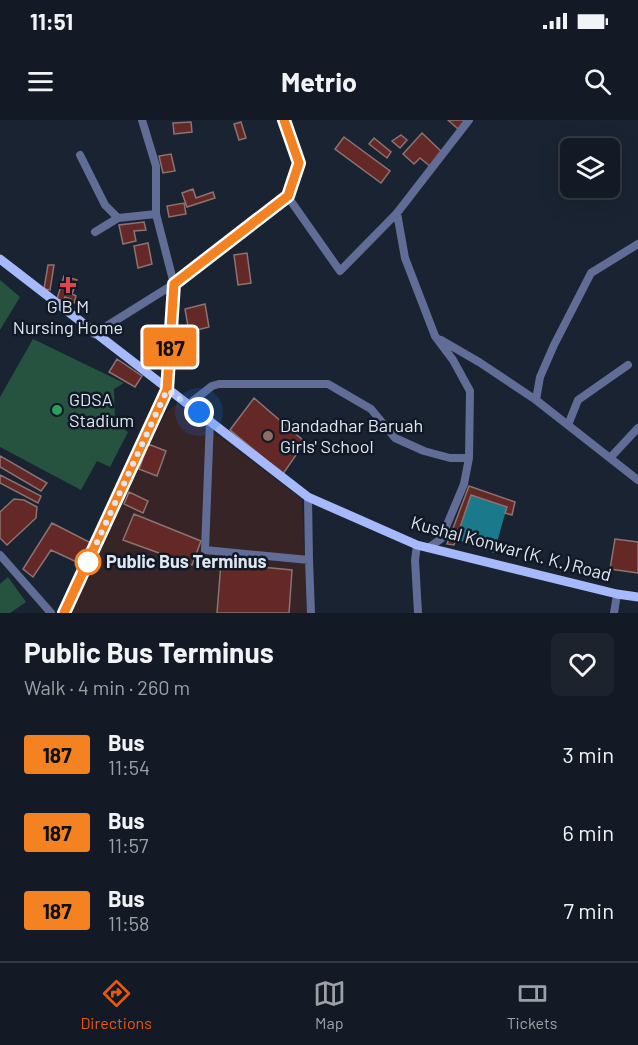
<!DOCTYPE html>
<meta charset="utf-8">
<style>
:root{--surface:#141a25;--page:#1d232d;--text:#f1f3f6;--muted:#9da1a7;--line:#333842;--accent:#ea580c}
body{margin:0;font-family:Barlow,sans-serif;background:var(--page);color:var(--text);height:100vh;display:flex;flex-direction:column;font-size:22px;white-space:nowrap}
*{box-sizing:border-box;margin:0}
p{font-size:20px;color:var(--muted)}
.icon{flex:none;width:33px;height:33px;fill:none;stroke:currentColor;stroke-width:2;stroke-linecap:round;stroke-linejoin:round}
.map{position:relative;height:493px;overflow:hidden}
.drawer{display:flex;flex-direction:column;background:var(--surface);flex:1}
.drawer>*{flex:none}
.badge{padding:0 12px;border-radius:4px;font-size:21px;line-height:39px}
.controls{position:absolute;left:560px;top:18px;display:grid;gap:12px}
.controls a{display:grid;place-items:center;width:60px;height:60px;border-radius:9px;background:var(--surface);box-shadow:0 6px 24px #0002,0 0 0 2px var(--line);font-size:30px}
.you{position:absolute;width:30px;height:30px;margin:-15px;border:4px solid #fff;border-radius:50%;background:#1a73e8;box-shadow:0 0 0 9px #1a73e833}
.map>.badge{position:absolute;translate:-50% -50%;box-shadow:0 0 0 3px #fff}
.round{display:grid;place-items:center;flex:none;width:63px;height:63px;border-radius:9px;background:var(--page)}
.overview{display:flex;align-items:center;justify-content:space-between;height:102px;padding:0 24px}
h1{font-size:28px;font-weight:700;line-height:45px}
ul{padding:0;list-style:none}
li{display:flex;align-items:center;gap:18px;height:78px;padding:0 24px}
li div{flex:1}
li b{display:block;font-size:22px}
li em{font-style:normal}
li .badge{min-width:66px;font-weight:700;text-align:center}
.status{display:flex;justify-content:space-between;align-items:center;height:42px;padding:0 30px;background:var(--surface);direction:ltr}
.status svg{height:16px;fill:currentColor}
header{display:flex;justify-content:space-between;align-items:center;height:78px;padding:0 24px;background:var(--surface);font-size:27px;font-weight:700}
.tabs{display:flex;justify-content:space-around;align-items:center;height:84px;border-top:2px solid var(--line);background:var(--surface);font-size:16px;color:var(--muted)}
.tabs a{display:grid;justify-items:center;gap:3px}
.tabs .on{color:var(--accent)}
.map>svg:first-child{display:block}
.commercial{fill:#372426}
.green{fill:#25533f}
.water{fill:#1a798b}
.building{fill:#642926;stroke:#8b7371;stroke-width:1.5}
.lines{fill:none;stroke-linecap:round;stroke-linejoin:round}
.minor{stroke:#616d96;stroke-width:8}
.major{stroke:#a6b9fd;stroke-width:9}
.line-casing{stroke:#fff;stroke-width:14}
.line{stroke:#f58220;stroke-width:9}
.walk{stroke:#e0e6ef;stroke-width:6;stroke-dasharray:0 10.8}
.health-dot{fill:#e0444e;stroke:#111927;stroke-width:2}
.leisure-dot{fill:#2e9e5b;stroke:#111927;stroke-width:2}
.education-dot{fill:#8d6e63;stroke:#111927;stroke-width:2}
.stop-dot{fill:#fff;stroke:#f58220;stroke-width:3}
.labels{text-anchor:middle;stroke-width:5;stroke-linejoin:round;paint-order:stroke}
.poi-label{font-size:18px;fill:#e0e6ef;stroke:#111927;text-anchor:start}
.street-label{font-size:18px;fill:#e0e6ef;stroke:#111927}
.stop-label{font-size:18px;font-weight:bold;fill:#e0e6ef;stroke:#111927;text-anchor:start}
</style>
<div class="status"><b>11:51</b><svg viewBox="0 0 49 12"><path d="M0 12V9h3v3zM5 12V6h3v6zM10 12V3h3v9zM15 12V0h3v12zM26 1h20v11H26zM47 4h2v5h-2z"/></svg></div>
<header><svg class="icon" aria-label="menu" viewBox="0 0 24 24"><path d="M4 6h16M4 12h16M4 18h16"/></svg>Metrio<svg class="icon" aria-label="search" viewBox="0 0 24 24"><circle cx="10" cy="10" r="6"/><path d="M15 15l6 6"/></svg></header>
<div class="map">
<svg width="638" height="493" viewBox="0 0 638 493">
<rect width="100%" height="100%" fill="#1a2331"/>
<path class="commercial" d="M177,284L302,379L307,493H63L166,292Z"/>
<path class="green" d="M0,160L20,177L0,210Z
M33,219L124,263L114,269L115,302L128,312L110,347L97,341L81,370L0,327V277Z
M8,457L26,482L10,493H0V464Z"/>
<path class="water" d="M471,375L507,387L494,433L455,419Z"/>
<path class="building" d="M448,0H465L458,9Z
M191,2L192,12L174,14L173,3Z
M241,2L246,18L239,20L234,4Z
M422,13L443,33L431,47L420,38L414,44L403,34Z
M401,15L407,20L400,28L392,21Z
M344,17L390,51L381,63L335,29Z
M374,18L391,32L387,38L369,24Z
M171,34L175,51L163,53L159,36Z
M193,69L196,78L213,72L215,78L187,87L182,73Z
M184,83L186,94L169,97L167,86Z
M144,102L146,110L134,111L136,121L123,124L119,105Z
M148,123L152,144L138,148L134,126Z
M247,133L251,163L238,165L234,135Z
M48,145H54L50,170L44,169Z
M64,156L77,160L72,174L76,176L74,183L71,182V179L65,177L63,181L57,179Z
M205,184L209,207L189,212L185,189Z
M117,239L142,256L135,267L109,252Z
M254,278L305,322L283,354L230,310Z
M148,324L166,331L157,356L139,349Z
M0,336L47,363L41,371L0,347Z
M0,355L41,376L38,383L0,363Z
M469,366L515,382L512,395L505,393L507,387L471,375L454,425L447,424Z
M129,372L148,381L143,393L124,384Z
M14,379L24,380L37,387L36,398L7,425L0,418V392Z
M134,394L201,421L192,445L123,420Z
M52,403L93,424L83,445L51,430L33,457L23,449Z
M615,419L638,422V453L610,449Z
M221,443L292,450L289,493H217Z"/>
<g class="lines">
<path class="minor" d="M142,0L156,46V94L174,164
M80,35L105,85L118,98L156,94
M288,77L340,151L397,93L469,0
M397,93L405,138L435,216L453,240L470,271L469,338L464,364L441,419L428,428
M95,112L118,98
M94,214L174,164L288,77L299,43L284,0
M441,220L479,242L536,280L638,360
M536,280L540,257L554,225L591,153L638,124
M189,284L212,266L219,264H328L371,289L395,318L424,331L450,338H469
M210,300L205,430L309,440L308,377
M568,305L578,280L628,245
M610,338L638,308
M417,425L415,440L418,493
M0,435L51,493
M309,440L311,493
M614,493L617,474"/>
<path class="major" d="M0,139L308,377L417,425L617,474L638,477
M64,493L167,270L174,164"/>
</g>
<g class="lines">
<defs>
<path id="line" d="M64,493L167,270L174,164L288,76L299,43L284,0"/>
</defs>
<use href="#line" class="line-casing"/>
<use href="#line" class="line"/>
<path class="walk" d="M88,442L167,270L199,292"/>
</g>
<path class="health-dot" d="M65 156h6v6h6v6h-6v6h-6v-6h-6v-6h6z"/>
<circle class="leisure-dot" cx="57" cy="290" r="6"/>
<circle class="education-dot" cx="268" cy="316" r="6"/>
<circle class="stop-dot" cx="88" cy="442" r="12"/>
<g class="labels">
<g class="poi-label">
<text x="68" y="193" text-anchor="middle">G B M<tspan x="68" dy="21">Nursing Home</tspan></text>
<text x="69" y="286">GDSA<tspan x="69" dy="21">Stadium</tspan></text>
<text x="280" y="312">Dandadhar Baruah<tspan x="280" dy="21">Girls' School</tspan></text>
</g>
<g class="street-label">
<text transform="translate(511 429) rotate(15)" y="6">Kushal Konwar (K. K.) Road</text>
</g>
<g class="stop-label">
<text x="106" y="448">Public Bus Terminus</text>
</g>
</g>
</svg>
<div class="controls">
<a><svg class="icon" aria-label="layers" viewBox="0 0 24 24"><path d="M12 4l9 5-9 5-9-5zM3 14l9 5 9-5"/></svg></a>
</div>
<div class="you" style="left:199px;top:292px"></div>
<b class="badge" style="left:170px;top:227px;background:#f58220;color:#111">187</b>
</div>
<section class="drawer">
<div class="overview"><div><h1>Public Bus Terminus</h1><p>Walk · 4 min · 260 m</p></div><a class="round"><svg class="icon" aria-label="heart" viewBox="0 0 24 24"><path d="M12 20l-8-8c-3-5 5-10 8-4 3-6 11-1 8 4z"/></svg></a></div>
<ul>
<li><span class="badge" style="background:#f58220;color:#111">187</span><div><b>Bus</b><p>11:54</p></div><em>3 min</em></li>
<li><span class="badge" style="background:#f58220;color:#111">187</span><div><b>Bus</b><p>11:57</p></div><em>6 min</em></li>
<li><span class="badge" style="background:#f58220;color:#111">187</span><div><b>Bus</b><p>11:58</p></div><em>7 min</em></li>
</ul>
</section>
<nav class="tabs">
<a class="on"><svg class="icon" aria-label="directions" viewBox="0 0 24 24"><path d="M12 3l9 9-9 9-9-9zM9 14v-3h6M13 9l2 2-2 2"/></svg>Directions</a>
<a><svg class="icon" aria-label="map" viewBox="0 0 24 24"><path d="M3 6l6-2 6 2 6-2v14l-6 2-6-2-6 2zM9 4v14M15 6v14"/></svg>Map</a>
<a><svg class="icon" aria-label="tickets" viewBox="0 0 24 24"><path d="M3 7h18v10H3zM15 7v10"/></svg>Tickets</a>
</nav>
